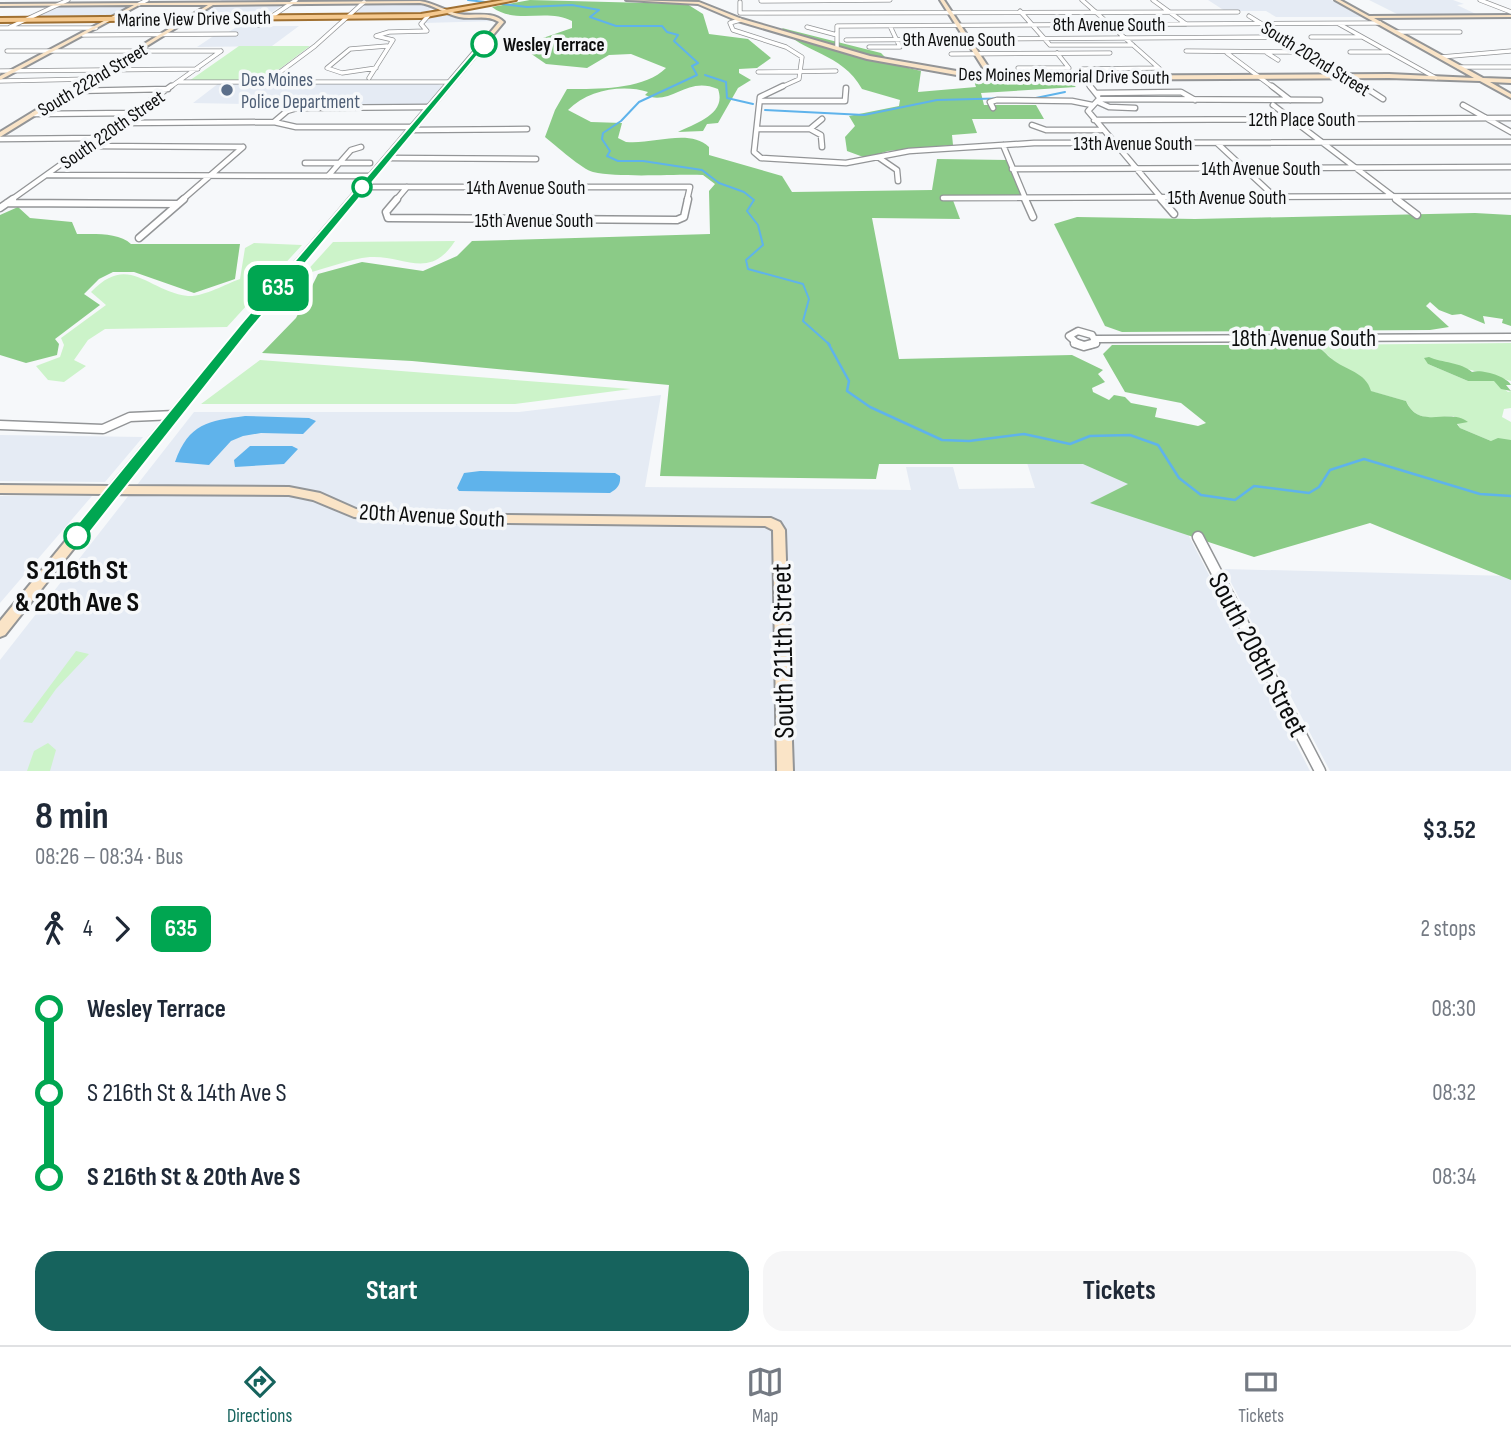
<!DOCTYPE html>
<meta charset="utf-8">
<style>
:root{--surface:#fff;--page:#f6f6f7;--text:#1f2937;--muted:#747a83;--line:#e0e1e3;--accent:#16635d}
body{margin:0;font-family:"Sofia Sans Condensed",sans-serif;background:var(--page);color:var(--text);height:100vh;display:flex;flex-direction:column;font-size:26px;white-space:nowrap}
*{box-sizing:border-box;margin:0}
p{font-size:23px;color:var(--muted)}
.icon{flex:none;width:38px;height:38px;fill:none;stroke:currentColor;stroke-width:2;stroke-linecap:round;stroke-linejoin:round}
.map{position:relative;height:771px;overflow:hidden}
.drawer{display:flex;flex-direction:column;background:var(--surface);flex:1}
.drawer>*{flex:none}
.badge{padding:0 14px;border-radius:10px;font-size:24px;line-height:46px}
.map>.badge{position:absolute;translate:-50% -50%;box-shadow:0 0 0 4px #fff}
.legs{display:flex;align-items:center;gap:10px;height:77px;padding:0 35px;font-size:23px}
.legs p{margin-inline-start:auto}
.summary{display:flex;align-items:center;justify-content:space-between;height:119px;padding:0 35px}
h1{font-size:38px;font-weight:700;line-height:52px}
.primary-button{display:flex;gap:14px;margin-top:auto;padding:14px 35px}
.primary-button a{flex:1;height:80px;border-radius:21px;background:var(--accent);color:#fff;font-size:28px;font-weight:700;line-height:80px;text-align:center}
.primary-button a+a{background:var(--page);color:var(--text)}
ul{padding:0 35px;list-style:none}
li{display:flex;align-items:center;gap:24px;height:84px;font-size:26px}
li i{display:grid;place-items:center;width:10px;height:100%;margin:0 9px;background:currentColor}
li i::after{content:'';width:18px;height:18px;margin:-9px;border:5px solid;border-radius:50%;background:var(--surface)}
li p{margin-inline-start:auto}
li:first-child i{background:linear-gradient(#0000 50%,currentColor 0)}
li:last-child i{background:linear-gradient(currentColor 50%,#0000 0)}
.menu{display:flex;justify-content:space-around;align-items:center;height:98px;border-top:2px solid var(--line);background:var(--surface);font-size:19px;color:var(--muted)}
.menu a{display:grid;justify-items:center;gap:4px}
.menu .selected{color:var(--accent)}
.map>svg:first-child{display:block}
.built{fill:#e5ebf4}
.green{fill:#ccf3c9}
.forest{fill:#8bcb87}
.water{fill:#5fb3eb}
.lines{fill:none;stroke-linecap:round;stroke-linejoin:round}
.stream-far1{stroke:#5fb3eb;stroke-width:2}
.stream{stroke:#5fb3eb;stroke-width:2.5}
.street-far4-casing{stroke:#939597;stroke-width:5}
.street-far3-casing{stroke:#939597;stroke-width:7}
.street-far2-casing{stroke:#939597;stroke-width:9}
.street-far1-casing{stroke:#939597;stroke-width:11}
.street-casing{stroke:#939597;stroke-width:13}
.secondary-casing{stroke:#939597;stroke-width:4}
.primary-casing{stroke:#a07031;stroke-width:4}
.street-far4{stroke:#fff;stroke-width:3.5}
.street-far3{stroke:#fff;stroke-width:4.5}
.street-far2{stroke:#fff;stroke-width:6}
.street-far1{stroke:#fff;stroke-width:8}
.street{stroke:#fff;stroke-width:10}
.secondary{fill:#fae4c7;fill-rule:evenodd}
.primary{fill:#f5c98f;fill-rule:evenodd}
.line-1{fill:#00a651;stroke:#fff;stroke-width:2}
.stop-1-dot{fill:#fff;stroke:#00a651;stroke-width:3.5}
.service-dot{fill:#5c6f8a;stroke:#f6f8fa;stroke-width:2.5}
.labels{text-anchor:middle;stroke-width:7;stroke-linejoin:round;paint-order:stroke}
.far-street-label{font-size:19px;fill:#0c0d0d;stroke:#f6f8fa}
.far-stop-label{font-size:19px;font-weight:bold;fill:#0c0d0d;stroke:#f6f8fa;text-anchor:start}
.far-service-label{font-size:19px;fill:#4e5e75;stroke:#f6f8fa;text-anchor:start}
.street-label{font-size:23px;fill:#0c0d0d;stroke:#f6f8fa}
.near-stop-label{font-size:28px;font-weight:bold;fill:#0c0d0d;stroke:#f6f8fa}
.near-street-label{font-size:28px;fill:#0c0d0d;stroke:#f6f8fa}
</style>
<div class="map">
<svg width="1511" height="771" viewBox="0 0 1511 771">
<rect width="100%" height="100%" fill="#f6f8fa"/>
<path class="built" d="M222,0H273L256,4H283L267,16H196Z
M1208,0H1331L1362,17H1276L1266,11H1225Z
M1369,0H1453L1464,4L1457,5L1478,15H1399Z
M366,3H423L435,6L422,14H353Z
M59,6H131L109,17L34,18Z
M450,15L488,18L497,21L423,23L430,17Z
M238,26H299L272,46L197,47L215,35H224Z
M219,83L438,84L443,86L426,105L296,107L297,105L193,103Z
M661,395L645,487L911,490L906,467H953L959,489L1035,488L1021,444L1143,447L1310,771H0V660L194,412H519Z
M0,435L143,437L105,482L0,481Z
M0,496H92L0,603Z
M1224,569L1511,576V771H1330Z"/>
<path class="green" d="M239,46H310L265,80L189,81Z
M455,241C429,281 405,255 370,257C349,259 325,269 304,274L333,242Z
M254,243L302,245L227,327L105,329L88,340L74,360L86,366L64,382L48,380L36,366L60,357L64,345L61,338L106,305L91,292C129,252 147,291 188,296C203,297 226,284 240,279L245,248Z
M1511,343V381L1438,361L1428,364L1468,381H1495L1508,392L1511,391V408L1504,409L1502,417L1511,422V440L1491,441L1460,428L1454,416C1435,418 1415,422 1406,401L1370,391C1359,370 1347,373 1332,359C1326,354 1323,349 1315,345Z
M260,360L631,389L515,404H201Z
M76,651L89,654L56,689L32,723L23,722Z
M48,743L56,750L50,771H27L34,751Z"/>
<path class="forest" d="M530,0L687,4L703,14L709,34L748,39L771,58L757,68L739,69V73L751,80L738,88L718,123L707,124L703,131L678,132C696,123 727,114 718,89C686,75 671,107 645,95L648,92C622,84 588,90 568,110L591,122L622,123L618,138L626,142C652,145 689,128 709,147V155L782,176L792,192L932,190L937,159L1008,160L1024,195H951L960,219L872,218L899,359L1072,355L1103,370L1098,374L1105,382L1092,388L1093,392L1109,400L1114,395L1125,397L1131,403L1157,408L1155,417L1198,426L1206,423L1181,403L1125,392L1103,354L1112,345H1315C1323,349 1326,355 1332,359C1345,370 1366,372 1371,391L1406,401C1419,431 1449,407 1468,422L1457,424L1460,428L1491,441L1498,438L1511,440V580L1370,523L1254,557L1090,503L1128,484L1083,464H879L876,479L660,476L669,385L412,361L262,353L296,318L318,274L362,262L423,271L457,256L472,241L710,234L709,191L715,184L703,175C673,174 620,178 593,172C583,170 555,145 545,137L555,110L567,89C597,89 644,90 666,68L631,54L609,55L587,68L546,64L530,53L536,50L543,38L572,28V21C547,8 515,25 492,7Z
M782,28L881,53L892,64L921,71L918,92L976,87L973,78L1070,82L1076,87L981,93L984,105H1036L1044,119H972L977,133L952,135L953,145L888,151L866,158L847,151L845,137L855,126L849,116L899,106L900,100L862,89C842,52 801,53 782,28Z
M18,207L30,218L72,222L77,234C93,234 119,232 131,244H240L235,279L194,293L134,272H113L99,279L84,294L100,305L55,339L59,344L57,355L26,363L0,355V215Z
M1475,213L1511,215V326L1502,323L1503,319L1483,316L1485,324L1461,314L1452,315L1439,310L1430,302L1426,306L1449,327L1430,330L1122,332L1105,326L1054,224L1077,217L1195,219Z
M1429,357C1442,363 1461,362 1472,372C1483,369 1507,377 1511,385H1506L1511,391L1501,389L1494,381H1468L1428,364L1424,358Z"/>
<path class="water" d="M245,416L309,418L316,421L303,434L261,433L243,436L231,441L209,465L175,462C189,423 208,421 245,416Z
M250,446H292L298,449L284,464L235,467L234,460Z
M480,471L615,473L620,476C621,485 617,489 610,493L459,491L457,488L464,473Z"/>
<g class="lines">
<path class="stream-far1" d="M468,0L527,7L572,5L599,10L590,17L616,26H662L667,32L678,35L674,41L698,63L692,66L697,75L639,102L621,121L603,133L602,139L610,151L607,156L618,161H643L702,170L719,183L744,192L754,200L747,211L758,225L763,245L746,260L748,269L803,284L809,299L803,321L830,345
M705,75L726,82L727,98L753,104
M1031,99L1065,92
M765,110L864,115L937,100L1014,98"/>
<path class="stream" d="M828,343L849,381L847,391L870,407L942,440L969,441L1024,434L1070,444L1090,436L1130,435L1158,445L1179,478L1201,495L1235,500L1254,486L1309,493L1319,487L1330,470L1364,459L1480,494L1511,496"/>
<defs>
<path id="street-far4" d="M1082,0L1169,77
M1153,0L1186,24
M1480,0L1511,12
M761,1L890,0
M740,2V13L1238,12
M139,4L147,0
M1020,11L1050,45H1133
M1249,16L1365,88
M740,20L730,23L733,30L786,47L802,57L799,79L779,88
M1339,24L1436,78
M259,25L296,0
M10,27L68,0
M807,27L837,35
M0,28H96
M1396,32H1460
M83,35L236,34
M1311,37H1361
M846,40L1281,37
M869,47H900L890,26
M837,48V26L1380,23
M7,51H221
M1186,51L1305,52
M1350,52H1388
M1227,53L1274,88
M1267,53L1278,60
M951,54L1110,53
M1441,57L1511,51
M1459,67H1511
M376,68L342,73L327,68L350,49L387,46
M1018,68H1069L1057,53
M1082,69L1158,68
M0,71L198,69
M758,72L836,71
M369,78L393,40L376,36L389,32L427,31L421,24L428,16
M1083,78L1091,88
M0,81L90,79
M268,81L315,46L364,2
M179,82H451
M169,88L221,51"/>
<path id="street-far3" d="M783,86L760,97L754,152L761,158L846,163L909,151L1034,143L1511,142
M1090,86L1098,96
M1272,86L1290,100
M1363,86L1383,99
M72,91L168,89
M1096,93L1181,92L1195,100
M1099,99L1320,100
M1099,99L1088,111L1163,200
M760,101H845L846,88
M1098,102L1109,107L1135,108
M1273,105L1398,200
M1463,105L1511,132
M993,108L990,102L997,100L1072,101L1092,105
M34,114L134,113
M822,119L810,129L821,135L822,147
M1094,120L1511,118
M274,122L287,111L297,108L430,107
M121,123L274,122L296,127H414
M1032,125L1046,130H1101
M757,129H810
M411,130L527,129
M0,139L99,138
M1217,143L1275,197
M1003,145L1026,200
M90,146L243,147
M878,157L897,170L898,181
M388,158L536,159
M305,163H370
M1012,169L1511,167
M47,175L372,176
M328,176L351,150L361,147
M362,187H407
M407,187H690L687,200
M943,198L1511,196
M11,200L171,86
M182,200L243,147
M396,200L407,187"/>
<path id="street-far2" d="M397,199L386,212L388,218L677,220L684,217L688,199
M1025,199L1033,217
M1161,199L1174,214
M1396,199L1417,215
M7,203L178,204
M0,208L13,199
M139,238L184,199
M1096,339L1511,337
M1079,345L1069,336L1078,331L1092,335L1096,343L1090,345"/>
<path id="street-far1" d="M1075,343L1084,346L1095,343
M0,425L103,429L130,417L175,415"/>
<path id="street" d="M1198,537L1320,771"/>
<path id="secondary" d="M626,0L699,2L742,19L870,56L968,73L987,74L940,0H944L993,74L1031,76L1389,74L1474,78L1335,0H1340L1369,16L1511,15V17L1374,18L1483,78L1511,79V83L1490,82L1511,94V98L1480,81L1389,78L1031,80L968,77L867,59L738,21L698,4Z
M420,1C434,3 446,11 459,14C475,17 491,10 504,22L247,330L124,486L289,487L320,493L356,509L413,514L771,518L780,522L785,530L793,771H777L773,530L765,526L413,522L354,517L313,500L289,495L117,494L5,635L0,637V621L104,494L0,493V485L110,486L241,326L499,22C486,14 473,20 459,17C445,14 434,5 420,3L213,5L0,137V132L208,5H139L0,80V76L134,5L0,6V4Z"/>
<path id="primary" d="M504,0H516L421,18L0,22V18L421,14Z"/>
</defs>
<use href="#street-far4" class="street-far4-casing"/>
<use href="#street-far3" class="street-far3-casing"/>
<use href="#street-far2" class="street-far2-casing"/>
<use href="#street-far1" class="street-far1-casing"/>
<use href="#street" class="street-casing"/>
<use href="#secondary" class="secondary-casing"/>
<use href="#primary" class="primary-casing"/>
<use href="#street-far4" class="street-far4"/>
<use href="#street-far3" class="street-far3"/>
<use href="#street-far2" class="street-far2"/>
<use href="#street-far1" class="street-far1"/>
<use href="#street" class="street"/>
<use href="#secondary" class="secondary"/>
<use href="#primary" class="primary"/>
</g>
<path class="line-1" d="M481,43L487,44L249,331L83,541H71V532L240,325Z"/>
<g class="stop-1-dot">
<circle cx="484" cy="44" r="12"/>
<circle cx="362" cy="187" r="9"/>
<circle cx="77" cy="536" r="12"/>
</g>
<circle class="service-dot" cx="227" cy="90" r="7"/>
<g class="labels">
<g class="far-street-label">
<text transform="translate(194 18) rotate(-1)" y="7">Marine View Drive South</text>
<text x="1109" y="31">8th Avenue South</text>
<text x="959" y="46">9th Avenue South</text>
<text transform="translate(1316 58) rotate(32)" y="7">South 202nd Street</text>
<text transform="translate(1064 75) rotate(1)" y="7">Des Moines Memorial Drive South</text>
<text transform="translate(92 79) rotate(-31)" y="7">South 222nd Street</text>
<text x="1302" y="126">12th Place South</text>
<text transform="translate(112 129) rotate(-35)" y="7">South 220th Street</text>
<text x="1133" y="150">13th Avenue South</text>
<text x="1261" y="175">14th Avenue South</text>
<text x="526" y="194">14th Avenue South</text>
<text x="1227" y="204">15th Avenue South</text>
<text x="534" y="227">15th Avenue South</text>
</g>
<g class="far-stop-label">
<text x="503" y="51">Wesley Terrace</text>
</g>
<g class="far-service-label">
<text x="241" y="86">Des Moines<tspan x="241" dy="22">Police Department</tspan></text>
</g>
<g class="street-label">
<text x="1304" y="346">18th Avenue South</text>
<text transform="translate(432 515) rotate(3)" y="8">20th Avenue South</text>
</g>
<g class="near-stop-label">
<text x="77" y="579">S 216th St<tspan x="77" dy="32">&amp; 20th Ave S</tspan></text>
</g>
<g class="near-street-label">
<text transform="translate(782 651) rotate(-91)" y="10">South 211th Street</text>
<text transform="translate(1259 654) rotate(62)" y="10">South 208th Street</text>
</g>
</g>
</svg>
<b class="badge" style="left:278px;top:288px;background:#00a651;color:#fff">635</b>
</div>
<section class="drawer">
<div class="summary"><div><h1>8 min</h1><p>08:26 – 08:34 · Bus</p></div><b>$3.52</b></div>
<div class="legs"><svg class="icon" aria-label="walk" viewBox="0 0 24 24"><circle cx="13" cy="4" r="2"/><path d="M13 8l-2 6 4 7M11 14l-3 7M7 12l3-4h3l4 4"/></svg>4<svg class="icon" aria-label="forward" viewBox="0 0 24 24"><path d="M9 5l7 7-7 7"/></svg><b class="badge" style="background:#00a651;color:#fff">635</b><p>2 stops</p></div>
<ul>
<li><i style="color:#00a651"></i><b>Wesley Terrace</b><p>08:30</p></li>
<li><i style="color:#00a651"></i><span>S 216th St &amp; 14th Ave S</span><p>08:32</p></li>
<li><i style="color:#00a651"></i><b>S 216th St &amp; 20th Ave S</b><p>08:34</p></li>
</ul>
<div class="primary-button"><a>Start</a><a>Tickets</a></div>
</section>
<nav class="menu">
<a class="selected"><svg class="icon" aria-label="directions" viewBox="0 0 24 24"><path d="M12 3l9 9-9 9-9-9zM9 14v-3h6M13 9l2 2-2 2"/></svg>Directions</a>
<a><svg class="icon" aria-label="map" viewBox="0 0 24 24"><path d="M3 6l6-2 6 2 6-2v14l-6 2-6-2-6 2zM9 4v14M15 6v14"/></svg>Map</a>
<a><svg class="icon" aria-label="tickets" viewBox="0 0 24 24"><path d="M3 7h18v10H3zM15 7v10"/></svg>Tickets</a>
</nav>
